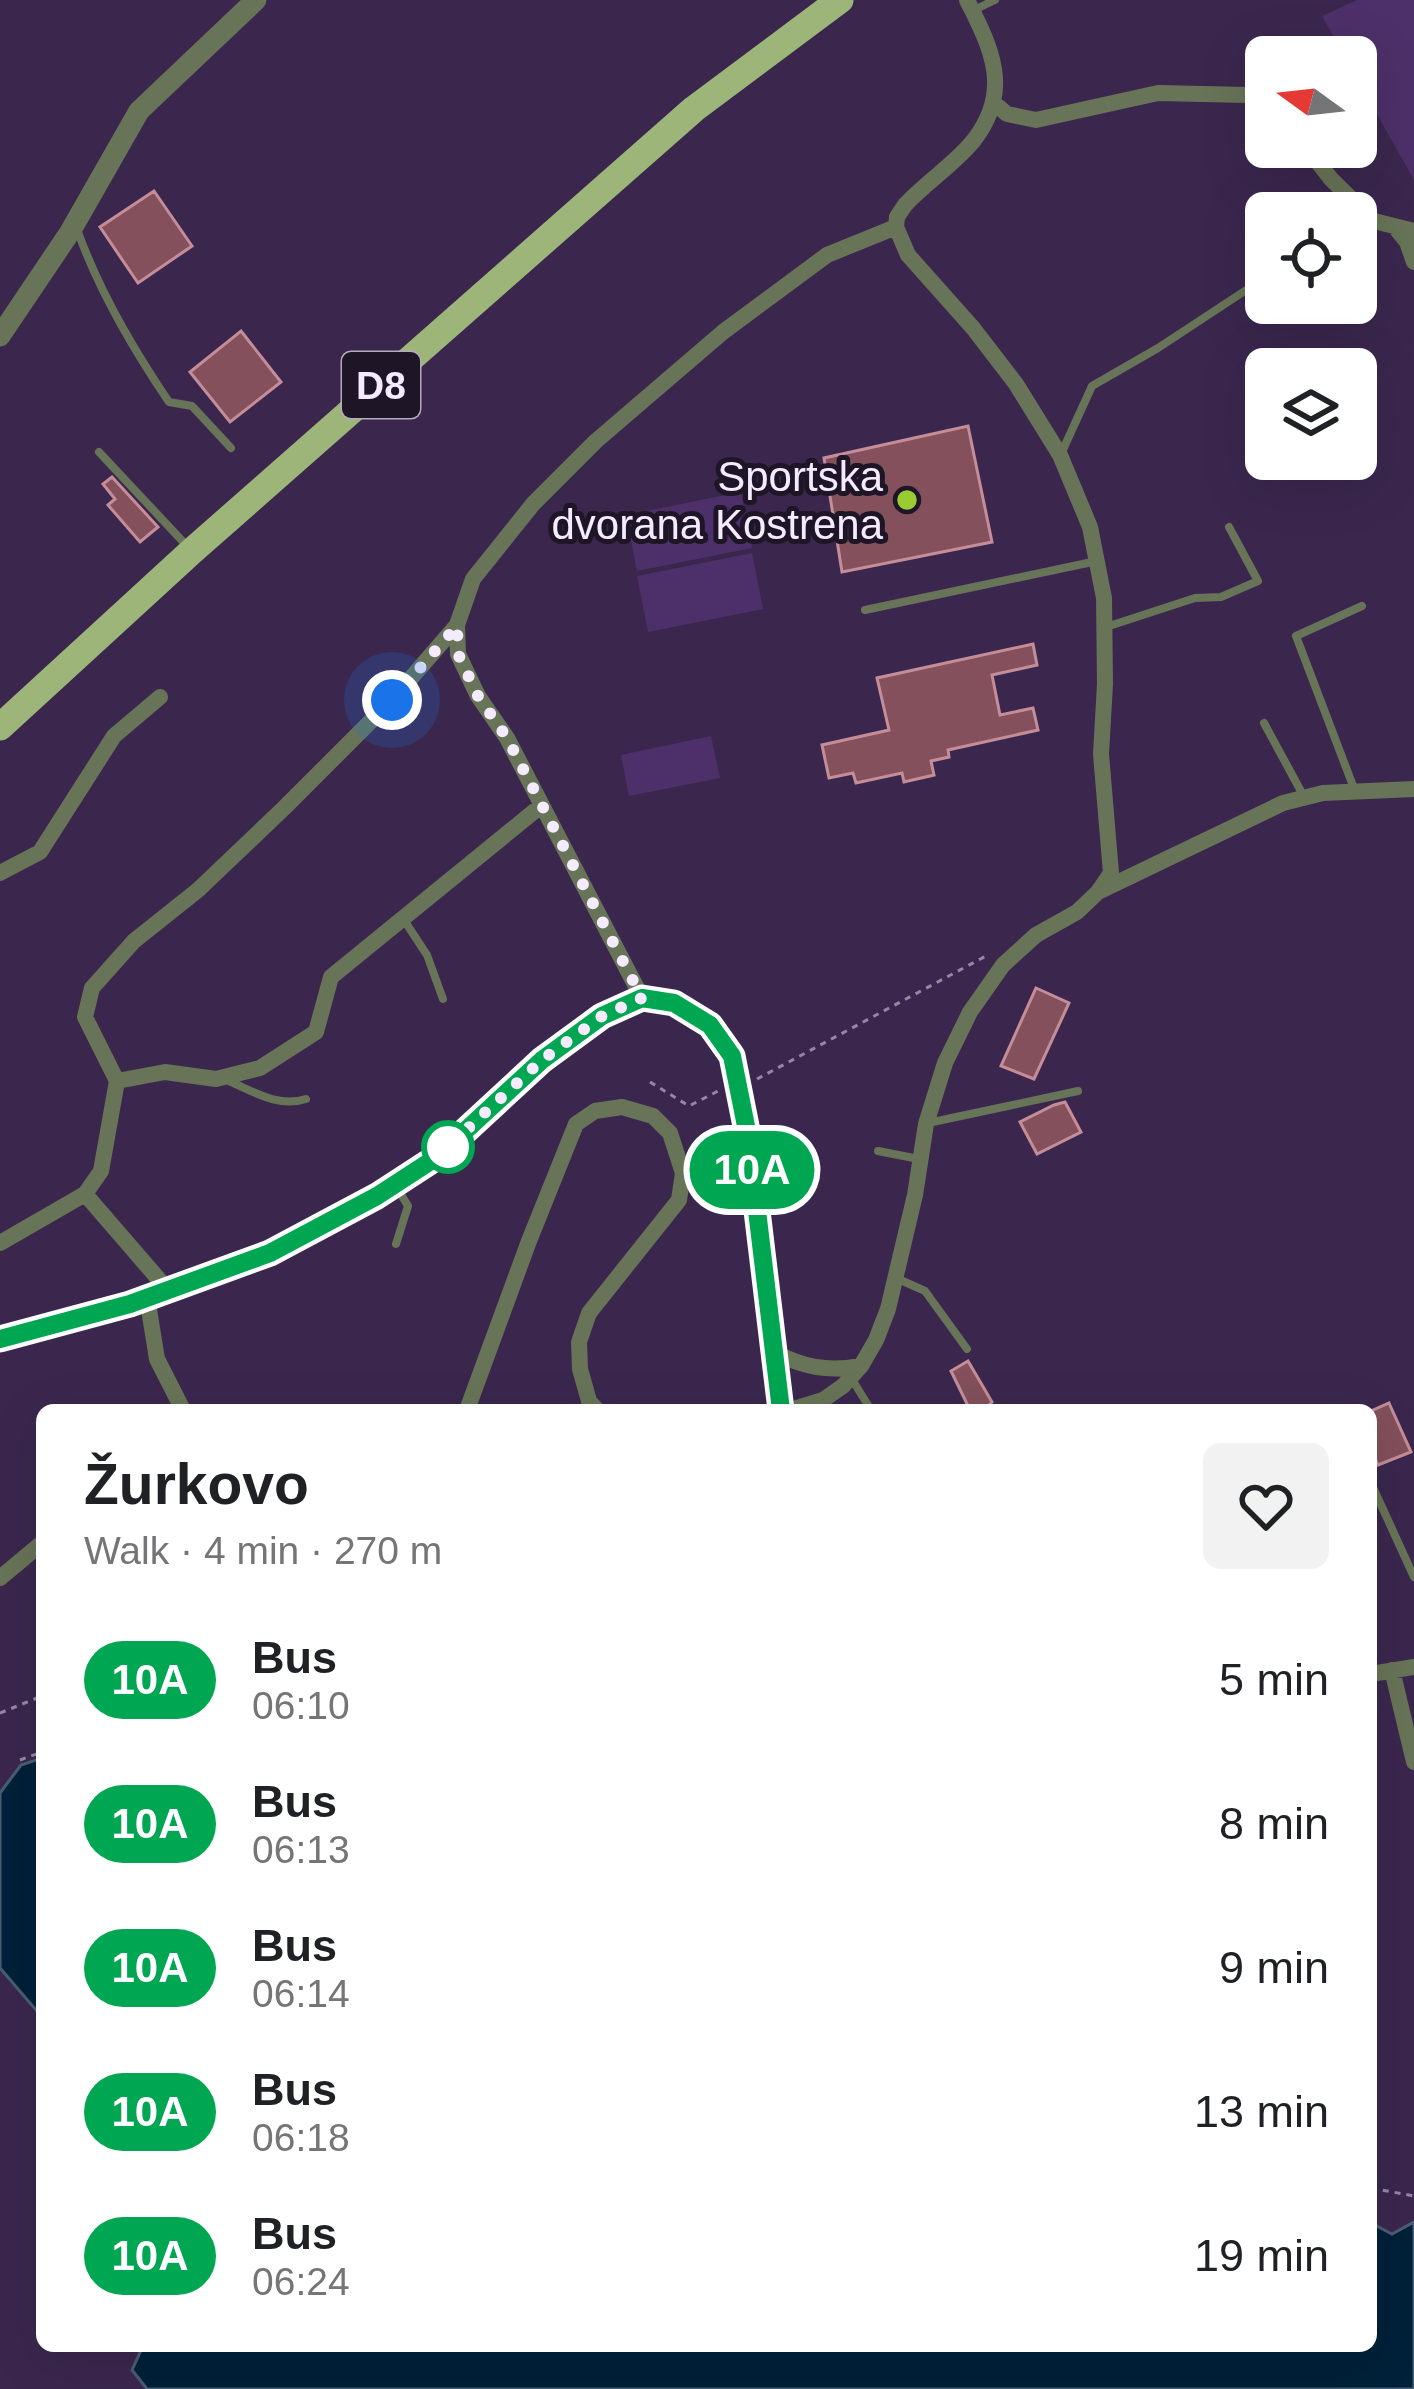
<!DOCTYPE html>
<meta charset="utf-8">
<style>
:root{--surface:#fff;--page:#f2f2f2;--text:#202124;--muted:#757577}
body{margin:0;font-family:Arial,sans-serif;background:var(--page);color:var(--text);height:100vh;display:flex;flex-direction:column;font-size:45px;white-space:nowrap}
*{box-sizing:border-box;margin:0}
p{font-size:39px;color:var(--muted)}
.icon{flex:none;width:66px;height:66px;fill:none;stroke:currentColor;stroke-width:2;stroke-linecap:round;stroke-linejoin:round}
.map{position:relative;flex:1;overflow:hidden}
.details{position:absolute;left:36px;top:1404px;width:1341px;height:948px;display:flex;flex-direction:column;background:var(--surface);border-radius:18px;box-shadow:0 12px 48px #0002}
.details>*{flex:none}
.badge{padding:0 24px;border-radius:39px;font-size:42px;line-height:78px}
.needle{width:78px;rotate:285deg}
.fabs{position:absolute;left:1245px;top:36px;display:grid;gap:24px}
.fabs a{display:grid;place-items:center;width:132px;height:132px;border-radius:18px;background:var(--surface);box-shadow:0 12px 48px #0002;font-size:60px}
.you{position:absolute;width:60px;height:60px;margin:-30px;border:9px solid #fff;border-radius:50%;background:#1a73e8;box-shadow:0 0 0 18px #1a73e833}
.map>.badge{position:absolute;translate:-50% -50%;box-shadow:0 0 0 6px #fff}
.round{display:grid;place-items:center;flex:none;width:126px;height:126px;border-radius:18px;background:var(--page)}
.summary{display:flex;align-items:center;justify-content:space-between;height:204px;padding:0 48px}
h1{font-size:57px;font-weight:800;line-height:90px}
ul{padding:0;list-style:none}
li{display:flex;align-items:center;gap:36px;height:144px;padding:0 48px}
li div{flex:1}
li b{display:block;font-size:45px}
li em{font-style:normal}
li .badge{min-width:132px;font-weight:700;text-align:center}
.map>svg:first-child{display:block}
.green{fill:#4d3069}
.water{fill:#00213a;stroke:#495e75;stroke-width:3}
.building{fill:#83505b;stroke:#c58d98;stroke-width:3}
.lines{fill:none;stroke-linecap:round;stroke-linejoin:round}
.path{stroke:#9687a5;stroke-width:3;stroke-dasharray:6 6;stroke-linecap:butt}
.service{stroke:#687457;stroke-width:8}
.minor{stroke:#687457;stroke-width:16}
.tertiary{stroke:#687457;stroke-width:21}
.primary{stroke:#9db578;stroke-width:27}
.line-casing{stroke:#fff;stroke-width:27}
.line{stroke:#00a651;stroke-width:18}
.walk{stroke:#f4ebff;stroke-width:12;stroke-dasharray:0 21.6}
.poi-dot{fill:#9bcb33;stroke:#1e1527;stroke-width:4.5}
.stop-dot{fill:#fff;stroke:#00a651;stroke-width:6}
.labels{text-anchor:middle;stroke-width:10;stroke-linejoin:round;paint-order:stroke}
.shield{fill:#1e1527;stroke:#b4abbe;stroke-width:3}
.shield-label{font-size:39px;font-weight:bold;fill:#f4ebff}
.poi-label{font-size:42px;fill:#f4ebff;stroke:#1e1527;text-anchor:end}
</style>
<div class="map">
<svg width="1414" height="2389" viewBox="0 0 1414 2389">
<rect width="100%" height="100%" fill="#3b274e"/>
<path class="green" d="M1357,0H1414V180L1356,77V57H1345L1322,16Z
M741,492L752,548L637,571L626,515Z
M752,553L763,609L648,632L637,576Z
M711,736L720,778L629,796L621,755Z"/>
<path class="water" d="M42,1758V2017L0,1968V1793L21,1765Z
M1414,2222V2389H147L132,2370L143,2346H1371V2223L1392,2234Z"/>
<path class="building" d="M154,191L192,246L138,283L100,227Z
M241,331L281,382L230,422L190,372Z
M968,426L992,542L842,572L824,458Z
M112,477L158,527L140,542L108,505L115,499L103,484Z
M1033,644L1037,665L992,675L1000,715L1033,708L1038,730L948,750L949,757L931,761L934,775L904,782L902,773L856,783L853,773L829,778L822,745L889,730L877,678Z
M1036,988L1069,1003L1034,1079L1001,1066Z
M1065,1102L1081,1132L1037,1154L1020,1122L1054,1105Z
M968,1361L992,1402L984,1410H970L951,1371Z
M1389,1403L1411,1452L1378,1465L1371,1450V1411Z"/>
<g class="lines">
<path class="path" d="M757,1079L986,956
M650,1082L689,1106L720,1090
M0,1713L42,1696
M20,1760L42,1752
M1371,2188L1414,2196"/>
<path class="service" d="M974,10L995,0
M78,232C100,293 133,349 169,402L192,406L231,448
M99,452L188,547
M1061,454L1092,386L1158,348L1266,277
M865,610L1097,561
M1106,627L1195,598L1221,597L1258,581L1229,527
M1264,723L1303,795
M1355,791L1296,636L1362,606
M404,920L427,955L443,999
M229,1081C254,1092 279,1108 306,1099
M928,1123L1078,1091
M878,1151L919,1159
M396,1186L408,1206L396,1244
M896,1278L925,1291L967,1349
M853,1381L871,1410
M1371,1483L1414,1577"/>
<path class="minor" d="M994,103L1007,114L1036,120L1158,93L1248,95L1266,103
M1306,147L1331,179L1374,221L1414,231
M1394,226L1407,242L1414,262
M0,873L40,852L114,736L160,697
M1100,891L1283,803L1323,793L1414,789
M642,998L507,738L478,696L458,654L457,625L473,579L533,504L596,441L723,332L827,255L896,227
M117,1081L85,1017L92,988L134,941L198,890L284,808L392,700L457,625
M85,1194L168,1290
M0,1243L85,1194L101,1171L117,1081L165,1072L216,1079L260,1068L316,1032L331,977L542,805
M147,1297L157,1359L183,1410
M0,1339L130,1304L270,1253L377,1196L437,1157L542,1060L602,1016L642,998L674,1003L710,1025L732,1056L748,1136L781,1410
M774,1352C803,1367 827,1372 860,1366
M467,1410L529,1241L576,1124L595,1111L622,1107L653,1116L670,1133L683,1173L679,1200L589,1313L579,1342L580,1369L589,1401L597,1410
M791,1410L823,1400L843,1386L861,1366L876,1340L888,1309L915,1195L926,1124L945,1063L970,1012L1003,965L1036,935L1077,912L1098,892L1111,873L1101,754L1105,684L1104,598L1090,527L1060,455L1016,384L973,328L908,255L896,227L897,217L905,205C926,182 955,164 974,140C1012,91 992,49 967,0
M0,1578L42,1543
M1392,1670L1414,1762
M1371,1674L1414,1667"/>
<path class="tertiary" d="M0,336L70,232L139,111L256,0"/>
<path class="primary" d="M0,727L192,551L694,109L840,0"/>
</g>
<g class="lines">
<defs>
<path id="line" d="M0,1339L130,1304L270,1253L377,1196L437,1157L542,1060L602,1016L642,998L674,1003L710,1025L732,1056L748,1136L781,1410"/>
</defs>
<use href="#line" class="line-casing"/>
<use href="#line" class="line"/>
<path class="walk" d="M392,700L457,626L458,654L478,696L507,738L642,998L602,1016L542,1060L437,1157L448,1147"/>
</g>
<circle class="poi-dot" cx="907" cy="500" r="12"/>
<circle class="stop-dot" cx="448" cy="1147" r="24"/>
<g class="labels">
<rect class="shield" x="342" y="352" width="78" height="66" rx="9"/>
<g class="shield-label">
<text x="381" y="399">D8</text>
</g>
<g class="poi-label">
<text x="883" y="491">Sportska<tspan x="883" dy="48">dvorana Kostrena</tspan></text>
</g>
</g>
</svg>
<div class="fabs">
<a><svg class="needle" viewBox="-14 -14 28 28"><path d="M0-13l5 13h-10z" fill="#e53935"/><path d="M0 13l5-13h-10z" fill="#757577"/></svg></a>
<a><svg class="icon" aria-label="locate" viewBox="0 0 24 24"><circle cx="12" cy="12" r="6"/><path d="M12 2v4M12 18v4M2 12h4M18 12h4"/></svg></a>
<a><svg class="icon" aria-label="layers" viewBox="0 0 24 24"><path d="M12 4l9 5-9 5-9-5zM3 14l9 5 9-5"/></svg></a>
</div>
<div class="you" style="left:392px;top:700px"></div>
<b class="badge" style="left:752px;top:1170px;background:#00a651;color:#fff">10A</b>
<section class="details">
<div class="summary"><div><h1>Žurkovo</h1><p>Walk · 4 min · 270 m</p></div><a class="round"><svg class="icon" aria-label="heart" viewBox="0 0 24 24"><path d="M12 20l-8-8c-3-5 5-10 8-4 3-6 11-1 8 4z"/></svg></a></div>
<ul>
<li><span class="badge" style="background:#00a651;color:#fff">10A</span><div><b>Bus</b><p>06:10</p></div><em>5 min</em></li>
<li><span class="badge" style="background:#00a651;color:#fff">10A</span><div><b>Bus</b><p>06:13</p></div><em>8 min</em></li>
<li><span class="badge" style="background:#00a651;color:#fff">10A</span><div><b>Bus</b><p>06:14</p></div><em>9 min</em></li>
<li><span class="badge" style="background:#00a651;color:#fff">10A</span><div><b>Bus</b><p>06:18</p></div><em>13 min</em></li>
<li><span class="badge" style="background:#00a651;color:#fff">10A</span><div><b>Bus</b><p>06:24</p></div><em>19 min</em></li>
</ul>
</section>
</div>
